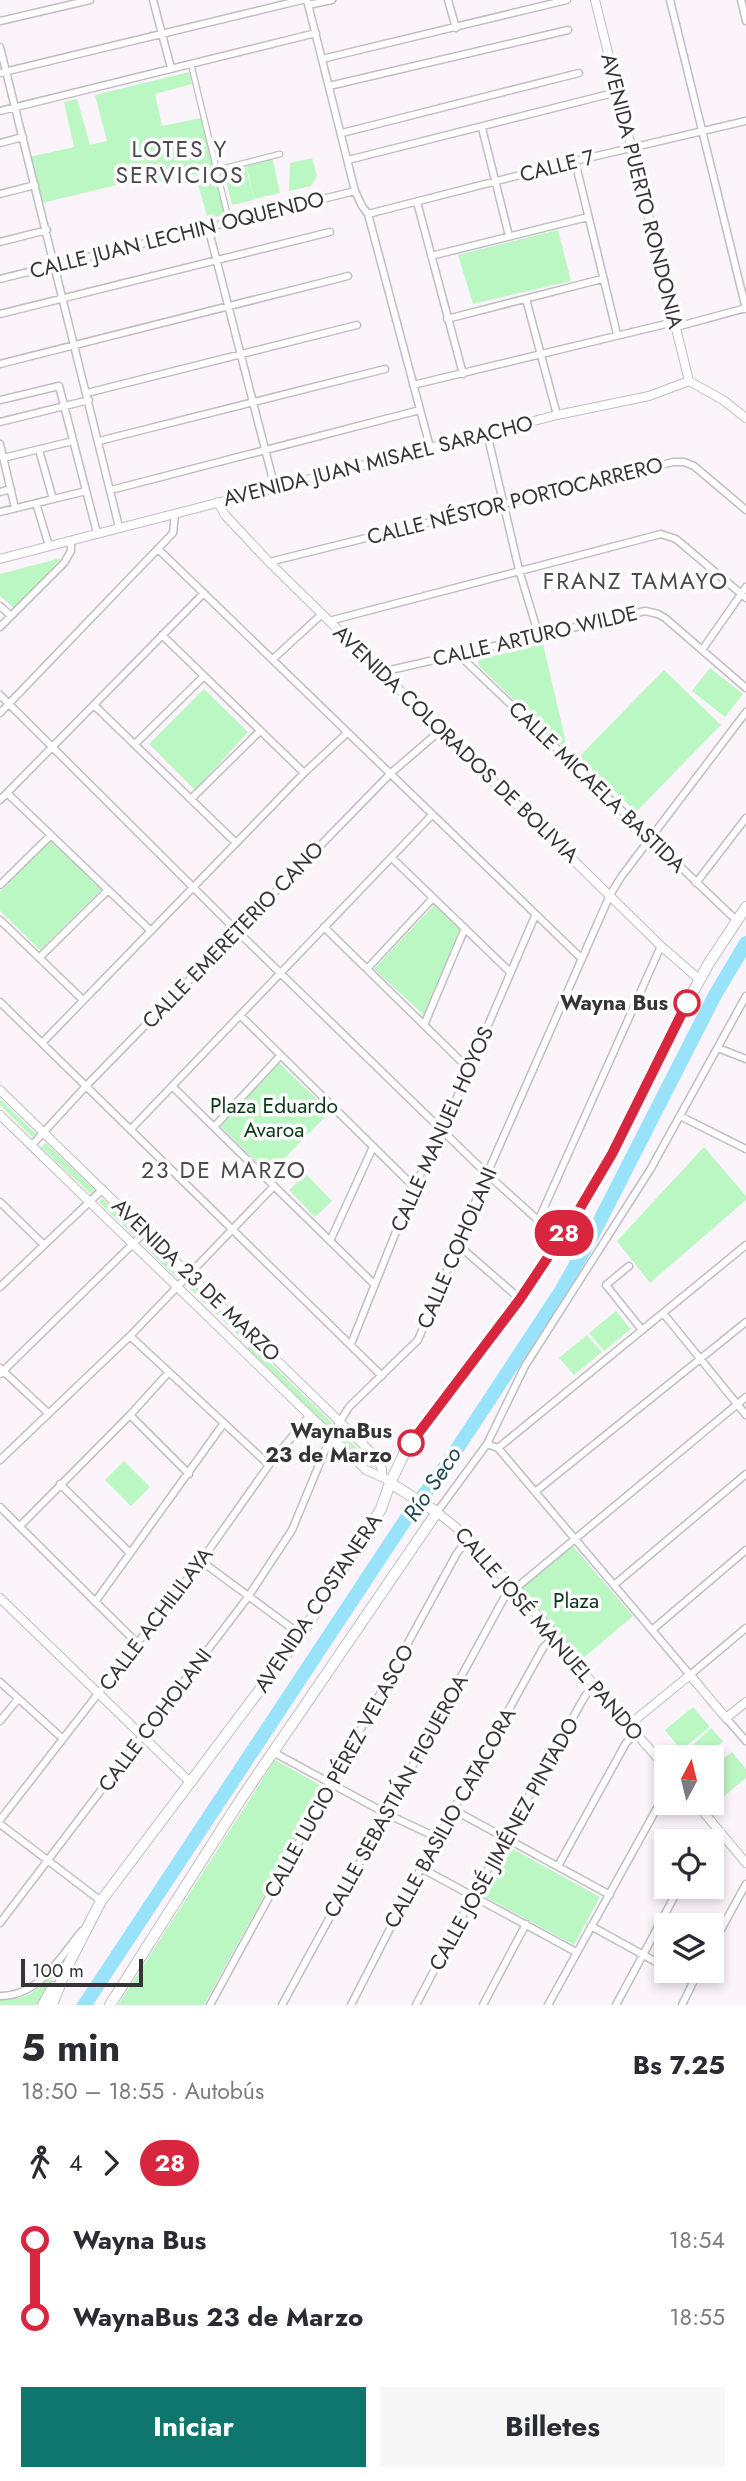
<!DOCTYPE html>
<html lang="es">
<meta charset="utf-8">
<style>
:root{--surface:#fff;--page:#f7f7f7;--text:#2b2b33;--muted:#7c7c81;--accent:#0f766e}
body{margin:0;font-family:Jost,sans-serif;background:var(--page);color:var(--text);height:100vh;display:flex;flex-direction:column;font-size:26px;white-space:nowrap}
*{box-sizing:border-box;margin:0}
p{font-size:23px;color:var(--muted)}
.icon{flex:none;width:38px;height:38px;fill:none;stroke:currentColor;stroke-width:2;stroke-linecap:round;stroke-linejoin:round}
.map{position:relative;height:2005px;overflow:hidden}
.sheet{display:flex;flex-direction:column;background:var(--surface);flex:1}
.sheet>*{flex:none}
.badge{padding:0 14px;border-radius:23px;font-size:24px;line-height:46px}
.needle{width:46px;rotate:7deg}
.controls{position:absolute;left:654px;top:1745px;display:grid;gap:14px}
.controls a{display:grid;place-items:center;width:70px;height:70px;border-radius:0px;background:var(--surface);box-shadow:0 4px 10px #0003;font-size:35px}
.scale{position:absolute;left:21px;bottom:18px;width:122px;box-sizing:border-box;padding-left:7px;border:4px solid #373437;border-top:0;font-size:19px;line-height:24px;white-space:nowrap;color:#373437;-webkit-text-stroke:5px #fff;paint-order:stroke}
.map>.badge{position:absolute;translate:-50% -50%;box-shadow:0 0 0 4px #fff}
.legs{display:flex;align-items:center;gap:10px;height:77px;padding:0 21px;font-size:23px}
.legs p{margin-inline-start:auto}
.head{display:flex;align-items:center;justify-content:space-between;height:119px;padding:0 21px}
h1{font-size:38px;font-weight:700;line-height:52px}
.button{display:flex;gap:14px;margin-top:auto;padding:14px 21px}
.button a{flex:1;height:80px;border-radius:0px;background:var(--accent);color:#fff;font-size:28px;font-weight:700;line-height:80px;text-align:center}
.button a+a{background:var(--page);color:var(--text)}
ul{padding:0 21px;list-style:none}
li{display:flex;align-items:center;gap:24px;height:77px;font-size:26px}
li i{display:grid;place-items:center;width:10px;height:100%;margin:0 9px;background:currentColor}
li i::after{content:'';width:18px;height:18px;margin:-9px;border:5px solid;border-radius:50%;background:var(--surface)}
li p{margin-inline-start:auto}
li:first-child i{background:linear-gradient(#0000 50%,currentColor 0)}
li:last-child i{background:linear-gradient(currentColor 50%,#0000 0)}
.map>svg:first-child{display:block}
.green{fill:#bbf7c2}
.water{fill:#99e3fa}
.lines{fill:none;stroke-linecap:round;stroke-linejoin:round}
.river{stroke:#99e3fa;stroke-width:14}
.pedestrian-casing{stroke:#c2bcc3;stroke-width:7}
.minor-casing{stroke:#c2bcc3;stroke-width:9}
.tertiary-casing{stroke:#c2bcc3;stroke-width:10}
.primary-casing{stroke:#c2bcc3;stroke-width:12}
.pedestrian{stroke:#fff;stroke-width:4.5}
.minor{stroke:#fff;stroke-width:6}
.tertiary{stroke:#fff;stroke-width:8}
.primary{stroke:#fff;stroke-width:10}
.line-1-casing{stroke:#fff;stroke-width:16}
.line-1{stroke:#d7263d;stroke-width:10}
.stop-1-dot{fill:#fff;stroke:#d7263d;stroke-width:3.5}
.labels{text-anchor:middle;stroke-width:7;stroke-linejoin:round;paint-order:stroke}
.street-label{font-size:21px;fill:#373437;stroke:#fff}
.stop-label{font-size:21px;font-weight:bold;fill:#373437;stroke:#fff;text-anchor:end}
.park-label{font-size:21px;fill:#063613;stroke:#fff}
.neighbourhood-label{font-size:23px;letter-spacing:2px;fill:#4d484e;stroke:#fff}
.water-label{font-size:23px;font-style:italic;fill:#1d4855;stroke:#fff}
</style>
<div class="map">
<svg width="746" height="2005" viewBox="0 0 746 2005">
<rect width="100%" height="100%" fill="#fbf4fb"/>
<path class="green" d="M189,72L192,84L155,94L162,126L201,118L225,214L208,219L195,174L152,184L150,177L42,203L30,157L74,147L64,102L77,99L90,145L107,141L95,95Z
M272,157L280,193L254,199L246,164Z
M312,158L317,176L311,186L289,191L290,163Z
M246,167L254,200L232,205L224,172Z
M558,230L571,281L473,304L458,255Z
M61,558L15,609L0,596V574Z
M543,644L567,747L564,748L479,666L478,662L481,659Z
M710,668L743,694L725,717L692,691Z
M664,670L721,725L636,812L579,757Z
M204,689L248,732L195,790L149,744Z
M52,838L104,887L40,950L0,911V892Z
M434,905L460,928L424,1015L374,969Z
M278,1062L330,1112L269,1174L218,1124Z
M0,1099L36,1134L32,1137L0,1105Z
M46,1143L95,1190L91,1194L41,1147Z
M704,1147L746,1196V1200L650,1283L617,1241Z
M306,1174L332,1201L315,1217L289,1190Z
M102,1198L137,1231L133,1235L99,1202Z
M147,1241L181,1274L177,1278L143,1245Z
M189,1282L241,1332L238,1335L186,1285Z
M616,1311L631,1329L604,1351L589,1333Z
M587,1335L602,1352L574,1375L559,1358Z
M251,1344L332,1423L328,1427L247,1348Z
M342,1434L375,1465L372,1468L339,1437Z
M124,1461L150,1487L131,1506L105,1480Z
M571,1544L633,1616L581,1660L520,1588Z
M693,1707L710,1727L681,1750L665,1730Z
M711,1728L723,1741L706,1757H688L684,1753Z
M732,1752L746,1769V1778L723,1797L712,1785V1768Z
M275,1760L324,1787L204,2005H118Z
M509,1847L600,1897L574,1945L482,1895Z
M54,1973L47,1991L37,2005H0V1999C26,2001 37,1991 54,1973Z"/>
<path class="water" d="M409,1502L421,1509L93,2005H76Z"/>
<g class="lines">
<path class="river" d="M412,1511L447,1464L561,1291L592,1236L715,995L746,943"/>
<defs>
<path id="pedestrian" d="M191,64L229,221
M217,170L280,154"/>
<path id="minor" d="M153,0L171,68
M307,0L355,191L362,206L368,214L430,447
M448,0L456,28
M670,0L746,309
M741,0L746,21
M308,5L332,0
M0,21L90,0
M0,47L119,527
M322,59L567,0
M0,73L302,0
M329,86L568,30
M0,111L316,33
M482,128L509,236
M342,133L579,73
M0,143L23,137
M348,160L617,92
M575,161L617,334
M0,194L35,185
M417,202L463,374
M368,214L575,161L746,121
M208,227L275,488
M0,242L47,230
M431,256L588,217
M0,279L355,191
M526,299L557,415
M0,314L330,232
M447,319L602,279
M676,327L746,308
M0,364L348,276
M413,385L674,322
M87,393L357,325
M0,400L59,386L97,533
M0,422L89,400
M487,433L519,570L539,636
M99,441L385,369
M0,444L15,508
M39,450L53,499
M3,458L73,441
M111,490L420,410
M0,492L11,489
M36,503L49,546
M0,512L86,491
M158,549L582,959
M269,562L673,462H684L694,466L746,510
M0,606L11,616
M329,621L661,534L676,539L746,598
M0,627L64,563L71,551V542
M162,635L304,773
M702,650L746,587
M458,654L736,920
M273,659L322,614
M382,672L645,611L658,614L665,618L746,688
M0,695L236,930L487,1174L560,1240
M94,705L236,843
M0,713L173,533L175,514
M136,743L204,676
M7,793L151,931
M192,798L260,731
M0,800L204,593
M392,858L510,972
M696,883L746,818
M0,885L51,835
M0,920L83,1000
M324,927L468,1068
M39,958L108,890
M367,969L433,898
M0,1002L382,1376
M240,1015L414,1187
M424,1025L465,928
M42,1043L304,773L347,733
M718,1048L746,1059
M172,1086L375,1285
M680,1116L746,1149
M214,1127L280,1056
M131,1129L432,815
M31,1146L87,1085L391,773L441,730
M0,1202L43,1244
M539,1219L661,946
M330,1241L373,1147
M457,1244L520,1299
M629,1266L606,1285L642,1330
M0,1287L103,1189
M663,1313L746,1415
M130,1336L269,1465
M351,1344L414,1187L443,1130L535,916
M0,1368L48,1413
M0,1374L145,1232
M130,1415L189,1474
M487,1444L498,1448L690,1675L746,1628
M498,1448L746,1245
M0,1460L130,1336L274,1186
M60,1484L130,1553
M535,1492L746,1322
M0,1507L138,1644
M437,1512L487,1444L525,1366L650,1170L746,996
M20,1526L130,1415L169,1372
M201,1561L301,1635
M614,1585L746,1474
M95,1602L224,1423
M652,1630L746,1550
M0,1682L62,1738
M726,1718L746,1741
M0,1721L18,1699
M273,1752L387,1814L438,1838
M454,1810L610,1895
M0,1820L201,1561L269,1465L309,1416
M0,1824L101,1901
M704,1841L717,1829
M558,1866L626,1743L636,1733
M421,1868L576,1952
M0,1923L248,1597L292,1530L331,1436L349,1407L418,1340L487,1174L610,895L621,877L746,712
M591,1926L667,1968
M712,1946L746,1884
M672,1970L693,1982
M0,1996C40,1996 59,1958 82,1931
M210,2005L457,1553L469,1538
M282,2005L504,1598L746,1397
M351,2005L421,1868L543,1648L555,1635
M416,2005L473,1896L585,1696L594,1685
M483,2005L526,1924
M548,2005L667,1790
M616,2005L680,1886
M682,2005L699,1970"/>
<path id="tertiary" d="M595,0L689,381
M689,381L723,400L746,418
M218,502L225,515L269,562L661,946L700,980
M0,559L557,415L649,396L689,381
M0,1090L377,1458L382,1469V1476
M0,1115L366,1470L386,1479
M437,1512L469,1538L555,1635L594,1685L667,1769
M0,1598L190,1782
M630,1724L690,1675L726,1718L746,1702
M695,1802L746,1863"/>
<path id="primary" d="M43,2005L53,1987
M52,2005L66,1969L101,1901L301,1635L381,1509L390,1483L406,1450L520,1299L576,1215L612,1154L674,1026L709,963L746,907
M110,2005L241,1799L437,1512L390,1483"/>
</defs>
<use href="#pedestrian" class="pedestrian-casing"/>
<use href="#minor" class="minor-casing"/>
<use href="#tertiary" class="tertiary-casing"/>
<use href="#primary" class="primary-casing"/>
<use href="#pedestrian" class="pedestrian"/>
<use href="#minor" class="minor"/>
<use href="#tertiary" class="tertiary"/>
<use href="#primary" class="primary"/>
</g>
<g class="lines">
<defs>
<path id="line-1" d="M411,1443L520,1299L576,1215L612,1154L687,1003"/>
</defs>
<use href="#line-1" class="line-1-casing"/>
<use href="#line-1" class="line-1"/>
</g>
<g class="stop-1-dot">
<circle cx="687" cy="1003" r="12"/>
<circle cx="411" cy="1443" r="12"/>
</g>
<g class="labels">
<g class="street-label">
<text transform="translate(557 166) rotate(-14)" y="7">CALLE 7</text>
<text transform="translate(642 191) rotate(76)" y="7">AVENIDA PUERTO RONDONIA</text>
<text transform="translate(177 235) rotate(-14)" y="7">CALLE JUAN LECHIN OQUENDO</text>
<text transform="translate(378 461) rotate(-14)" y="7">AVENIDA JUAN MISAEL SARACHO</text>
<text transform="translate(515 501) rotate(-14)" y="7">CALLE NÉSTOR PORTOCARRERO</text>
<text transform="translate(535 636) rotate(-13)" y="7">CALLE ARTURO WILDE</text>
<text transform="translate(456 744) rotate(44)" y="7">AVENIDA COLORADOS DE BOLIVIA</text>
<text transform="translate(597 787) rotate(44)" y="7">CALLE MICAELA BASTIDA</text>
<text transform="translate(233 935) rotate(-46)" y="7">CALLE EMERETERIO CANO</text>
<text transform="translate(442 1129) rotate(-66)" y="7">CALLE MANUEL HOYOS</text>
<text transform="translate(457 1248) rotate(-67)" y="7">CALLE COHOLANI</text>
<text transform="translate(196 1280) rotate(44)" y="7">AVENIDA 23 DE MARZO</text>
<text transform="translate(318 1603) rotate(-56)" y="7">AVENIDA COSTANERA</text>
<text transform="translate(156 1619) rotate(-53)" y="7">CALLE ACHILILAYA</text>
<text transform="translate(549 1634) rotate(49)" y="7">CALLE JOSÉ MANUEL PANDO</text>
<text transform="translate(155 1720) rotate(-53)" y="7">CALLE COHOLANI</text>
<text transform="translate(339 1771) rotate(-61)" y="7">CALLE LUCIO PÉREZ VELASCO</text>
<text transform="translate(396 1796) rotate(-61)" y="7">CALLE SEBASTIÁN FIGUEROA</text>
<text transform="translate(450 1818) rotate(-61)" y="7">CALLE BASILIO CATACORA</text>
<text transform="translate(504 1844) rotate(-61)" y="7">CALLE JOSÉ JIMÉNEZ PINTADO</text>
</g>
<g class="stop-label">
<text x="668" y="1010">Wayna Bus</text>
<text x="392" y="1438">WaynaBus<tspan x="392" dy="24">23 de Marzo</tspan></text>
</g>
<g class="park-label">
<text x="274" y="1113">Plaza Eduardo<tspan x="274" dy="24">Avaroa</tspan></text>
<text x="576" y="1608">Plaza</text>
</g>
<g class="neighbourhood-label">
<text x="180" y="157">LOTES Y<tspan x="180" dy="26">SERVICIOS</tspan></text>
<text x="636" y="589">FRANZ TAMAYO</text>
<text x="224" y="1178">23 DE MARZO</text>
</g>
<g class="water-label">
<text transform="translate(432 1484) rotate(-56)" y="8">Río Seco</text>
</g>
</g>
</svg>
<div class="controls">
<a><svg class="needle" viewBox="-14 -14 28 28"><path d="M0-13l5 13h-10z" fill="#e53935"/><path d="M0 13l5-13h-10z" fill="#7c7c81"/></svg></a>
<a><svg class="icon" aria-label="locate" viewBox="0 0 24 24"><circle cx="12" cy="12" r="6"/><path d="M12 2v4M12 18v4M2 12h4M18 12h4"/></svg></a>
<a><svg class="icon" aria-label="layers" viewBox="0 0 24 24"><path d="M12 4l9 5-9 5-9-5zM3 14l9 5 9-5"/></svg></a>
</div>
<div class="scale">100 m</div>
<b class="badge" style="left:564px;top:1233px;background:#d7263d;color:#fff">28</b>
</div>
<section class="sheet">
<div class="head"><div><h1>5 min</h1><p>18:50 – 18:55 · Autobús</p></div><b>Bs 7.25</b></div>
<div class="legs"><svg class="icon" aria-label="walk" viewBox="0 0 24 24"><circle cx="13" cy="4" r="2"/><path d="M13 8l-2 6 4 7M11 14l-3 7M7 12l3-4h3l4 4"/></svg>4<svg class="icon" aria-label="forward" viewBox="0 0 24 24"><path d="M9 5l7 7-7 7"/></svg><b class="badge" style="background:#d7263d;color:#fff">28</b></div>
<ul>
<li><i style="color:#d7263d"></i><b>Wayna Bus</b><p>18:54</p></li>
<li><i style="color:#d7263d"></i><b>WaynaBus 23 de Marzo</b><p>18:55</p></li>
</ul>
<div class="button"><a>Iniciar</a><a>Billetes</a></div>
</section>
